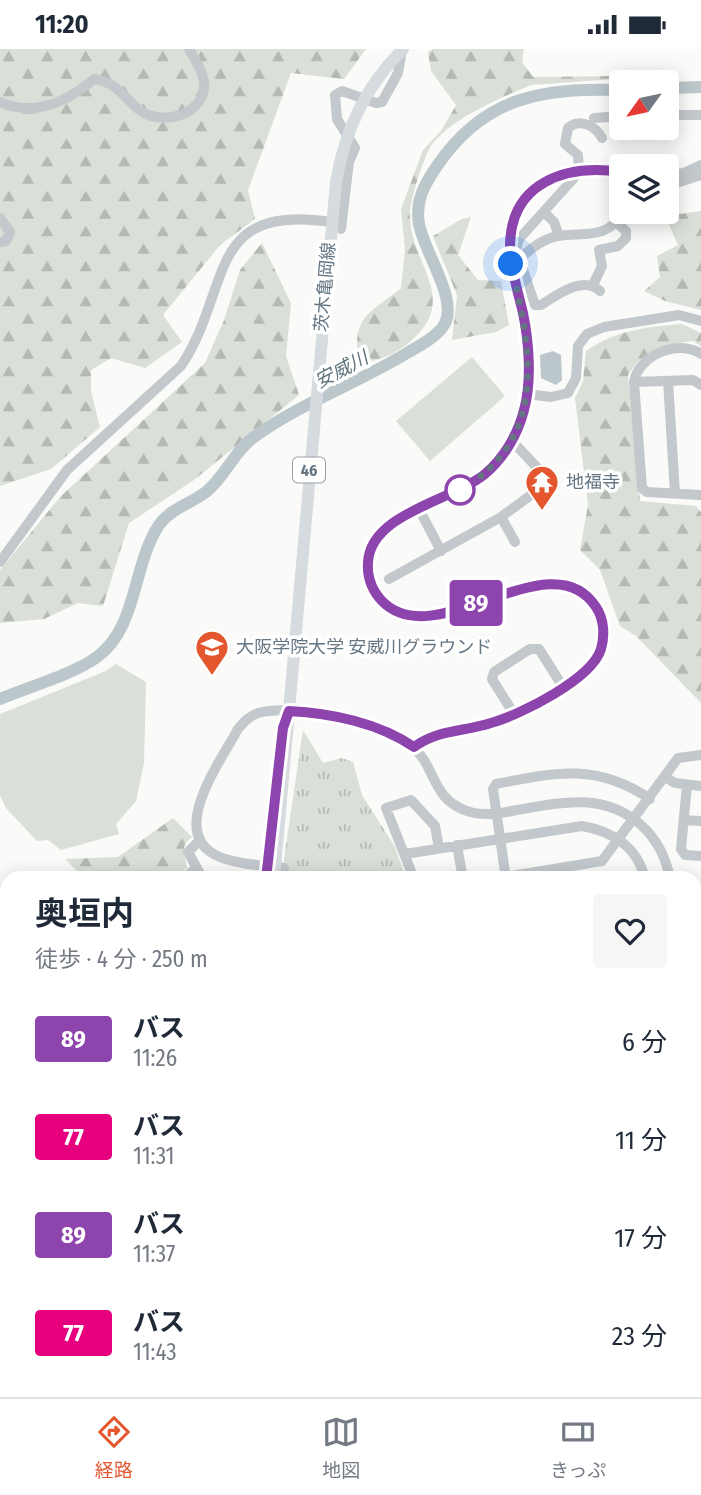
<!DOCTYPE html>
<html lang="ja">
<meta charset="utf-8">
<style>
:root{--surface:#fff;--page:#f6f6f7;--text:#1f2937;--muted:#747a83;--line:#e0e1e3;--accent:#e4572e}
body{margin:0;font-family:"Fira Sans Condensed","Noto Sans JP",sans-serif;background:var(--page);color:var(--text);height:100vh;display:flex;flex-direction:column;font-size:26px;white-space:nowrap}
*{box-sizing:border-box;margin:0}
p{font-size:23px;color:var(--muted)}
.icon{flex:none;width:38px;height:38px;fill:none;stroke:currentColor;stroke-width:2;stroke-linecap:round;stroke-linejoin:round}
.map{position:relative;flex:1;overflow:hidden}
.side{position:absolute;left:0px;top:822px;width:702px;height:527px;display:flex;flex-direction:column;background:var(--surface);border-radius:21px 21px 0 0;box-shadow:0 4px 18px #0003}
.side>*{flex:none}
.badge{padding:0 14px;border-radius:5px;font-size:24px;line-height:46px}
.needle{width:46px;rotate:237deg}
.fabs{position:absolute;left:609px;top:21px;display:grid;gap:14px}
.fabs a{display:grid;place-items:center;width:70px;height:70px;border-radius:7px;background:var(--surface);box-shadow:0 4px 18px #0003;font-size:35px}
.you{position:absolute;width:35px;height:35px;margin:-18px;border:5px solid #fff;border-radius:50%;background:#1a73e8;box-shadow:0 0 0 10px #1a73e833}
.map>.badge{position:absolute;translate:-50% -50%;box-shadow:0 0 0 4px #fff}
.round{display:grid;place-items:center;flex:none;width:74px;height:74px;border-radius:7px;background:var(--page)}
.summary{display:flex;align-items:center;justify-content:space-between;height:119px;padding:0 35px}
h1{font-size:33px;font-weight:700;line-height:52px}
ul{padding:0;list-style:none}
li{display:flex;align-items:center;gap:21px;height:98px;padding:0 35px}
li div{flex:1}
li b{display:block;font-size:26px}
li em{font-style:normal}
li .badge{min-width:77px;font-weight:700;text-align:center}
.status{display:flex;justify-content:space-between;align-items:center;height:49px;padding:0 35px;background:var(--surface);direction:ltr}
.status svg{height:19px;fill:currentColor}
.tab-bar{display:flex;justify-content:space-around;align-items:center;height:98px;border-top:2px solid var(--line);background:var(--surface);font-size:19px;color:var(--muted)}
.tab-bar a{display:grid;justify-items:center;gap:4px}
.tab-bar .on{color:var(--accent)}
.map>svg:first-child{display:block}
.grass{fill:url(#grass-tufts)}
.forest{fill:url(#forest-firs)}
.park{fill:#dadfd7}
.water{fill:#bbc7cb}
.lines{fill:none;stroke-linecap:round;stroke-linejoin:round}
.river{stroke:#bbc7cb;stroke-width:12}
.minor{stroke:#c3c8cc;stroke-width:10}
.major{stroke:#d6dbdf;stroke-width:12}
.line-casing{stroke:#fff;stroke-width:16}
.line{stroke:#8e44ad;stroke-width:10}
.walk{stroke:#657683;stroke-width:7;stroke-dasharray:0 12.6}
.stop-dot{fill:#fff;stroke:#8e44ad;stroke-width:3.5}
.labels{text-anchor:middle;stroke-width:7;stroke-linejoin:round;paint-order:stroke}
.shield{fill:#fff;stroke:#939fa8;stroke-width:2}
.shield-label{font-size:16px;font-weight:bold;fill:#657683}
.street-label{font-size:18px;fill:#657683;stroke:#fff}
.poi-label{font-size:18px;fill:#657683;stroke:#fff;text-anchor:start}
.water-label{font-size:19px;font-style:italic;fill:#60757c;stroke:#fff}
</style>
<div class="status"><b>11:20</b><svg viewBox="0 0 49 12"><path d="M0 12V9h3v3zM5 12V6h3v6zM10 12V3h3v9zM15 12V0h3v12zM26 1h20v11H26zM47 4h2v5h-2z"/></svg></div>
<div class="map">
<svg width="701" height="1348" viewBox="0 0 701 1348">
<defs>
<pattern id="grass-tufts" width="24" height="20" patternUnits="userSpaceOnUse" patternTransform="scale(1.75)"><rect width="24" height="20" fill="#dadfd7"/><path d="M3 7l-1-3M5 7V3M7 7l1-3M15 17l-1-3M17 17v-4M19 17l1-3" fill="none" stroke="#b4b9b4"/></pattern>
<pattern id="forest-firs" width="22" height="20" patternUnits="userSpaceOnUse" patternTransform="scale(1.75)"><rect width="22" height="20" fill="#dadfd7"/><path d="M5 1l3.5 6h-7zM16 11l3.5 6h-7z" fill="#b4b9b4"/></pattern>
</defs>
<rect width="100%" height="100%" fill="#fafaf8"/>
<path class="grass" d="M303,681L323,714L342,709L353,713L362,746L395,798L406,829L281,830Z
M695,1284L701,1287V1332L695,1339Z
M126,1342H691L685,1348H125Z"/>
<path class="forest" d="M0,0H366L344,30L291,24L248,141L255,170L220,196L163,266L182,293L145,319L111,309L91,321V342L100,378L51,420L0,437Z
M433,0H524L522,13L533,28L619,27L669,22L672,26L531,36C502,48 449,70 431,97C423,110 409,153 410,168C412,218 459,248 412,291C397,304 380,313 359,313C351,268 369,265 401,239L405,201L401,160L423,101L441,82L456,56L431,22L428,3Z
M701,162V261L665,252L644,242L660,228L657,207L678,196L665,167Z
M471,168L458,206L478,231L501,232L509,276L496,283L452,291L457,246L433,187L462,170Z
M262,194L291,254L286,307L299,346L194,431L129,474L103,557L78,554L44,570L0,574V521L61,447L205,314L224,271L240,221Z
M682,275L701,284V297L693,292C664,296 644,300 628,326L640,452L696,457L701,463V654L636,587L620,577L600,521L580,501L588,456L575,349L583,332L586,302C616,281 647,278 682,275Z
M173,769L192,788C179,797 185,806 187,819L175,829H80L79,824L65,810L118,808Z
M7,1085V1134L0,1120V1091Z
M7,1319V1342H125V1348H2L0,1324Z
M127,1342H188L187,1348H161L151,1343L141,1348H126Z"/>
<path class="park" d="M472,308L505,347L430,412L396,372Z
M116,615L146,633L144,714L136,752L116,775L119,785L61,801L48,791L37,792L6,759L0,746V665L106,622Z
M695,887H701V932L695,940Z"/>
<path class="water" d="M553,302L561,306L562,331L556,336L541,329L540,306Z"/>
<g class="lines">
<path class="river" d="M667,39L701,38
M0,650C26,639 76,624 97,608C138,578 132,517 159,476C170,460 190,455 206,443C225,428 234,402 254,388C301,354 358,334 407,304C419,297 433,290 442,279C462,255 424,204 419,175C415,152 424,136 437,117C485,47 542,39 621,41"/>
<path class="minor" d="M0,53C34,68 67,53 94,30C132,35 127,74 173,68C183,66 191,63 197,55C213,36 199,18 189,0
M667,66H701
M594,69L621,67
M579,121L578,106L565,95L568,79C579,69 595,76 602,89
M667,127L684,124L701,116
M667,137L701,126
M544,163L554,173L559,187
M0,169L10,183L6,192L0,193
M341,180L349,113L355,99L337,70L335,46L342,42L376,54L382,53L398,24L402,1
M511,200H516L519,190L574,129
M516,200L535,256H541C557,246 583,226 600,242
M519,210C531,200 542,190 558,187C584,183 608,191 623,163
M593,236L602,217L599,201L618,197L626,189V182L616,173
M701,305C678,289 638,307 634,333L642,439L647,443L701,446
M668,332L675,444
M634,333L693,331L701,336
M527,345L551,348L568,344L576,329L578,297L587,285L604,278L679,266L701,272
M419,460L441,502
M501,468L515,493
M0,513L67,421L181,317C233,239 204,154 331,173
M389,530L501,468L546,435V428L512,392
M514,665L492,630L494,623L530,600H539L563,638
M414,698C439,680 463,683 491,675C520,666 592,630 601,600C606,584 603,567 593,554C544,492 436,605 383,553C372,542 367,528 368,513C371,464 452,452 485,425C504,409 517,386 524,361C540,303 511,254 510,200C509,133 566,114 621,123
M665,728L675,734L701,737
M687,736L681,800L685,806L701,807
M684,771L701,772
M200,791L188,803L203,830
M457,796L463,830
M405,805L582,777C612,782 638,798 645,830
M284,819C264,816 239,816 220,808C165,786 221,712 238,680C244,673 249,667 258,664C293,654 385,673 412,697C437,718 430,751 470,763C484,767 498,765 512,762C558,754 601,742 640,775C656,789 666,808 670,830
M184,830L196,819
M414,830L386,759L411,751L435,777L439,799
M493,830L602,812L678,709L701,706
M506,830L493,740L496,735C556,723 597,714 650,750
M695,843L701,844
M695,884L701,885
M695,947L701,938
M695,997L701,998
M695,1033L701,1034
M695,1069L701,1070
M695,1104H701
M695,1145L701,1142
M695,1170L701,1168
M695,1220L701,1221"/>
<path class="major" d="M274,830L336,133C345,81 365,38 403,0
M0,1307L7,1302"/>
</g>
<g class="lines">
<defs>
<path id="line" d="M266,830L283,679L289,662C331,664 379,674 414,698C439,680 463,683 491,674C520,666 592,630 601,600C605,586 604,570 596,558C551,488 437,606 383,553C372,542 367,528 368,513C371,464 452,452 485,425C504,409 518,385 524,361C532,332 529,293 523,264C518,243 511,221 510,200C509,133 566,115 621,123"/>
</defs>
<use href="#line" class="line-casing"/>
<use href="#line" class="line"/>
<path class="walk" d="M460,441C550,389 531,300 511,215"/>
</g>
<defs>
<symbol id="temple-pin" viewBox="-11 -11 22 30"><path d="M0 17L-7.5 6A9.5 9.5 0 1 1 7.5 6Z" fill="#e4572e" stroke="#fff"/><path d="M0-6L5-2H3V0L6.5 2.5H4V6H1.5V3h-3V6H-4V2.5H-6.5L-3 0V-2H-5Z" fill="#fff"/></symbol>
<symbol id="school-pin" viewBox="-11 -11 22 30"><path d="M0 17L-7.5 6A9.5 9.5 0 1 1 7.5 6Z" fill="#e4572e" stroke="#fff"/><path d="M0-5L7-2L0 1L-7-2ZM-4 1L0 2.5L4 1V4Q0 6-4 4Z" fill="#fff"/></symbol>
</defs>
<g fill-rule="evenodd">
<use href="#temple-pin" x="523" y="414" width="38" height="52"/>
<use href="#school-pin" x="193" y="579" width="38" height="52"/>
</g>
<circle class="stop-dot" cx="460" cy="441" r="14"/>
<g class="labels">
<rect class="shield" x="293" y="408.5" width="32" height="25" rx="5"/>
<g class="shield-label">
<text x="309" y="427">46</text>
</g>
<g class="street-label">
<text transform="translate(325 238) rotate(-85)" y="6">茨木亀岡線</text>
</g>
<g class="poi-label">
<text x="566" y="439">地福寺</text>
<text x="236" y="604">大阪学院大学 安威川グラウンド</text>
</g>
<g class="water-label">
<text transform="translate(341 320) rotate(-28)" y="7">安威川</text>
</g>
</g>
</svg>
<div class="fabs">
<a><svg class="needle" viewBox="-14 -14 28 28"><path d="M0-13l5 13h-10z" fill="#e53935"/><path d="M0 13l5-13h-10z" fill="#747a83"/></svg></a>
<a><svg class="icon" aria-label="layers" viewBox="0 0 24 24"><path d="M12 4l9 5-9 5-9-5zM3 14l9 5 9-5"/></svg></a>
</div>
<div class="you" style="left:511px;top:215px"></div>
<b class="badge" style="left:476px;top:554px;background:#8e44ad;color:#fff">89</b>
<section class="side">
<div class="summary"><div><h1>奥垣内</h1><p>徒歩 · 4 分 · 250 m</p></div><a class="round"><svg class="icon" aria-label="heart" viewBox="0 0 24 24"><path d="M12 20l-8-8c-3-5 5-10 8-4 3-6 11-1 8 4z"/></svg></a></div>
<ul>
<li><span class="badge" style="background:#8e44ad;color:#fff">89</span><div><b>バス</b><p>11:26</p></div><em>6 分</em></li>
<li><span class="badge" style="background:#e6007e;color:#fff">77</span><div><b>バス</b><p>11:31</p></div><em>11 分</em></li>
<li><span class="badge" style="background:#8e44ad;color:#fff">89</span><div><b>バス</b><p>11:37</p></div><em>17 分</em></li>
<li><span class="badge" style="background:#e6007e;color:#fff">77</span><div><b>バス</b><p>11:43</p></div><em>23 分</em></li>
</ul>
</section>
</div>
<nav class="tab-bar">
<a class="on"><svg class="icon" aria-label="directions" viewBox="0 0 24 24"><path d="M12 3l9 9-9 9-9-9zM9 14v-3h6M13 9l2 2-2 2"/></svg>経路</a>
<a><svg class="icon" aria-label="map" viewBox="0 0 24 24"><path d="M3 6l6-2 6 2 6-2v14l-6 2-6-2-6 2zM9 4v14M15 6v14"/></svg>地図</a>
<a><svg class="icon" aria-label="tickets" viewBox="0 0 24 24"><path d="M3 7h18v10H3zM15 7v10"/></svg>きっぷ</a>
</nav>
